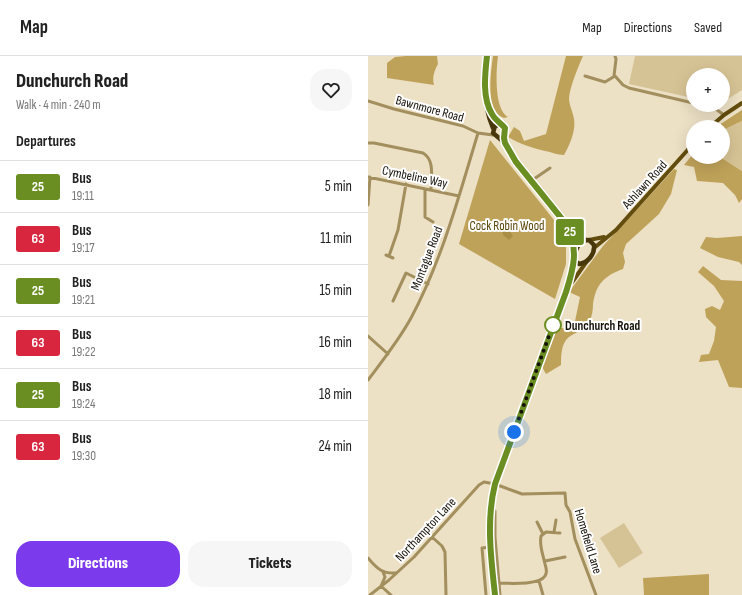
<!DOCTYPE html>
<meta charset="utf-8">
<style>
:root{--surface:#fff;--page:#f6f6f6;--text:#222;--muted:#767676;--line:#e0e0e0;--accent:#7c3aed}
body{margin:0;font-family:"Sofia Sans Condensed",sans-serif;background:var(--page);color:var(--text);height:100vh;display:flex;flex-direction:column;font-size:15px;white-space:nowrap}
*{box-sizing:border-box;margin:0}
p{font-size:13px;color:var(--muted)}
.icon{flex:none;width:22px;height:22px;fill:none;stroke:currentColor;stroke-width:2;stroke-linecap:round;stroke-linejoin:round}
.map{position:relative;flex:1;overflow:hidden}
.details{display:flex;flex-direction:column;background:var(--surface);width:368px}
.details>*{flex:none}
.badge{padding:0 8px;border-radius:3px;font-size:14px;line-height:26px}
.buttons{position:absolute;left:318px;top:12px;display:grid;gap:8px}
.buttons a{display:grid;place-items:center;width:44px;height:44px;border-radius:50%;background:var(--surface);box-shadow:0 4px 16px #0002;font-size:20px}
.you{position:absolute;width:20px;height:20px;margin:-10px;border:3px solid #fff;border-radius:50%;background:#1a73e8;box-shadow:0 0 0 6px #1a73e833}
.map>.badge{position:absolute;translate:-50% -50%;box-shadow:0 0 0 2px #fff}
h2{padding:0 16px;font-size:15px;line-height:36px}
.round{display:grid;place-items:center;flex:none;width:42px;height:42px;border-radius:16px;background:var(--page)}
.overview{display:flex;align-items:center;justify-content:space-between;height:68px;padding:0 16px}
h1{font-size:19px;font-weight:800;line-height:30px}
.action{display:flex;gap:8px;margin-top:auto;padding:8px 16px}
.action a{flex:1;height:46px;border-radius:16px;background:var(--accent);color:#fff;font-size:16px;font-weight:800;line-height:46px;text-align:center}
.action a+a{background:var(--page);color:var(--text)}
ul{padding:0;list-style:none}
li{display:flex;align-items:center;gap:12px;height:52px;padding:0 16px;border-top:1px solid var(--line)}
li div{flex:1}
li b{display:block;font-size:15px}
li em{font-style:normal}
li .badge{min-width:44px;font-weight:700;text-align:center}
header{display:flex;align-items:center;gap:24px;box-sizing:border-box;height:56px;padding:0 20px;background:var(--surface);border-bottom:1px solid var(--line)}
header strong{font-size:19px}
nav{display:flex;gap:22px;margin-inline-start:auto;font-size:14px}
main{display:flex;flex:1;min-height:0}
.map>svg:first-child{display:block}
.green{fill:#d6c395}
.forest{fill:#bfa259}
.water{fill:#ab8e45}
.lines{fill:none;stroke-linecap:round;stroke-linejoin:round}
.minor{stroke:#a38f5d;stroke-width:3}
.major{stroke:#624c0e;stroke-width:4}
.highway{stroke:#47370a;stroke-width:4.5}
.line-casing{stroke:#fff;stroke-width:9}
.line{stroke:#6b8e23;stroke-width:6}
.walk{stroke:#141007;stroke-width:4;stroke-dasharray:0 7.2}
.stop-dot{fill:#fff;stroke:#6b8e23;stroke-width:2}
.labels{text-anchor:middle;stroke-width:4;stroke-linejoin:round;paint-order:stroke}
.street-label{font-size:13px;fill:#141007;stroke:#fff}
.park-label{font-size:13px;fill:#5a4509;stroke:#fff}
.stop-label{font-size:13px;font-weight:bold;fill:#141007;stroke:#fff;text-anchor:start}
</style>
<header>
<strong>Map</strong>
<nav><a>Map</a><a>Directions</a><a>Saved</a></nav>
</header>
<main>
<section class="details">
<div class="overview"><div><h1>Dunchurch Road</h1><p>Walk · 4 min · 240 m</p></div><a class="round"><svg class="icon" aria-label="heart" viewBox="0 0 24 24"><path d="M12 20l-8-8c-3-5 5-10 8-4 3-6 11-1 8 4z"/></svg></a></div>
<h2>Departures</h2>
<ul>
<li><span class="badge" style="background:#6b8e23;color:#fff">25</span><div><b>Bus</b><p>19:11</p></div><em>5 min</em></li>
<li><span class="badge" style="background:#d7263d;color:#fff">63</span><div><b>Bus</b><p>19:17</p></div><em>11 min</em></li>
<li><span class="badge" style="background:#6b8e23;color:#fff">25</span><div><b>Bus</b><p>19:21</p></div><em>15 min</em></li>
<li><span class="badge" style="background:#d7263d;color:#fff">63</span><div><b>Bus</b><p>19:22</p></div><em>16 min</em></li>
<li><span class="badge" style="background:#6b8e23;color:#fff">25</span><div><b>Bus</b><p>19:24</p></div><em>18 min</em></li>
<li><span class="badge" style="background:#d7263d;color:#fff">63</span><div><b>Bus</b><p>19:30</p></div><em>24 min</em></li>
</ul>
<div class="action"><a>Directions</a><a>Tickets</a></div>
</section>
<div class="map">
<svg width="374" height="539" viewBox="0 0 374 539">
<rect width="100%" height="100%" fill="#ece0c5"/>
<path class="green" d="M267,0H374V34L355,46V19H325V42L261,28Z
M374,65V115L352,101H355V74Z
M256,467L275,497L251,512L232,482Z"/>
<path class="forest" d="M38,0H69L70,8C66,15 64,22 66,29L19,22V7L27,1Z
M125,0H130C128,15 126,53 140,61L136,62C133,61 130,59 128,56C119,43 123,15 125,0Z
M198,0H215C210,11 202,31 201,42C201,49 205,56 206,63C208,74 202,89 196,99C189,99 184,96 177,95C164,92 152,88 140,81L146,71L152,75L156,85L178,78Z
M374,54V65L355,74V71H348Z
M122,84L198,179V208L187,243L91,188Z
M325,98V101H352L374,115V143L371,147L367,139L355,127L329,125L326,111L316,109Z
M306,113L309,114L303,138L291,158L258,188L255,197L257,206L255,213C236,220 228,228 225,248C225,254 224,261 221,266C216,274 208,276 201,281C193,287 193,300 193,309L178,318L173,309L187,271L201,273L206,270L212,241L201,236L235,190L273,149Z
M374,180V209L371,206L350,201L332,192L338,181L349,182Z
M335,210L353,224L374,225V332L361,331L350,304L331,306L333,299L341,298L346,285L348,271L338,261L337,253L344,250L352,254L356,245L346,230L330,216Z
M341,518V539H276L275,522Z"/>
<path class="water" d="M139,171L145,180L141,184L135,179L134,175Z"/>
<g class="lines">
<path class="minor" d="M217,20L237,26L247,20L255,29L261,32L325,47
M246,20L248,3L247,0
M0,45L26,53L95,70L110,77L125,79
M335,49L345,51L356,59
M0,87H6L55,97C67,104 63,121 63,133
M0,121L91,140
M163,125L182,112
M57,133V161L65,166
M0,149L2,121
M18,199L25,202
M21,200L30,174L38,128
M25,245L38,217L60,228
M0,280L20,298
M0,324C15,304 31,284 43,262C74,204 91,140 110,77
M122,454L127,455V481L132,539
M169,466L175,478
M186,476L188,464
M64,481L74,490L77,496L78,539
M0,502C9,513 15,518 28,517
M177,505L197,501
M15,516L17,521L13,530L23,539
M171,525L175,539
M126,527C137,527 171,530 177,520C180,516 178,512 177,508C175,498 171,490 173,480L178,476L192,477
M2,539L21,524L46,501L111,429L116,426L127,428L154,438L197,437L198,449L202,456L207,483L228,539
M118,539L114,492L123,491"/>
<path class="major" d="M342,71L356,59L374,47
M221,184L236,181
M226,192L248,174L325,88
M200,232L219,205
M127,539C124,502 118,464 127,428L198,236L206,204"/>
<path class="highway" d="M119,0C116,23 115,50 125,72
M119,45L124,58L137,72L136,82L137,87L148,106L198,168L208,179L218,184
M133,68L127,70L125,77L137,87
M200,173L204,183L206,197
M221,184L226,189C227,198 220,207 211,208L206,204C207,194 210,184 221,184Z"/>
</g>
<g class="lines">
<defs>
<path id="line" d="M119,0C117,18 114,42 124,58C127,64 133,67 137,72L136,82L137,87L148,106L198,168C211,193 206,211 198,236L127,428C118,464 123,502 127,539"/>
</defs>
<use href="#line" class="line-casing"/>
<use href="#line" class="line"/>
<path class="walk" d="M146,376L185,269"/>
</g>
<circle class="stop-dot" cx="185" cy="269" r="8"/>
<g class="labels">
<g class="street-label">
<text transform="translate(62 52) rotate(15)" y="5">Bawnmore Road</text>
<text transform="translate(47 120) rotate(12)" y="5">Cymbeline Way</text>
<text transform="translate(276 128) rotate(-48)" y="5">Ashlawn Road</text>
<text transform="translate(58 202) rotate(-69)" y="5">Montague Road</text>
<text transform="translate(57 473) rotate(-47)" y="5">Northampton Lane</text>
<text transform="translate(221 485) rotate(73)" y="5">Homefield Lane</text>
</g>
<g class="park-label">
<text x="139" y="174">Cock Robin Wood</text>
</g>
<g class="stop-label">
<text x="197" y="274">Dunchurch Road</text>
</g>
</g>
</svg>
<div class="buttons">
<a>+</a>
<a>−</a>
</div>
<div class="you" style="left:146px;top:376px"></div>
<b class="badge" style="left:202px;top:176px;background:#6b8e23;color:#fff">25</b>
</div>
</main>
